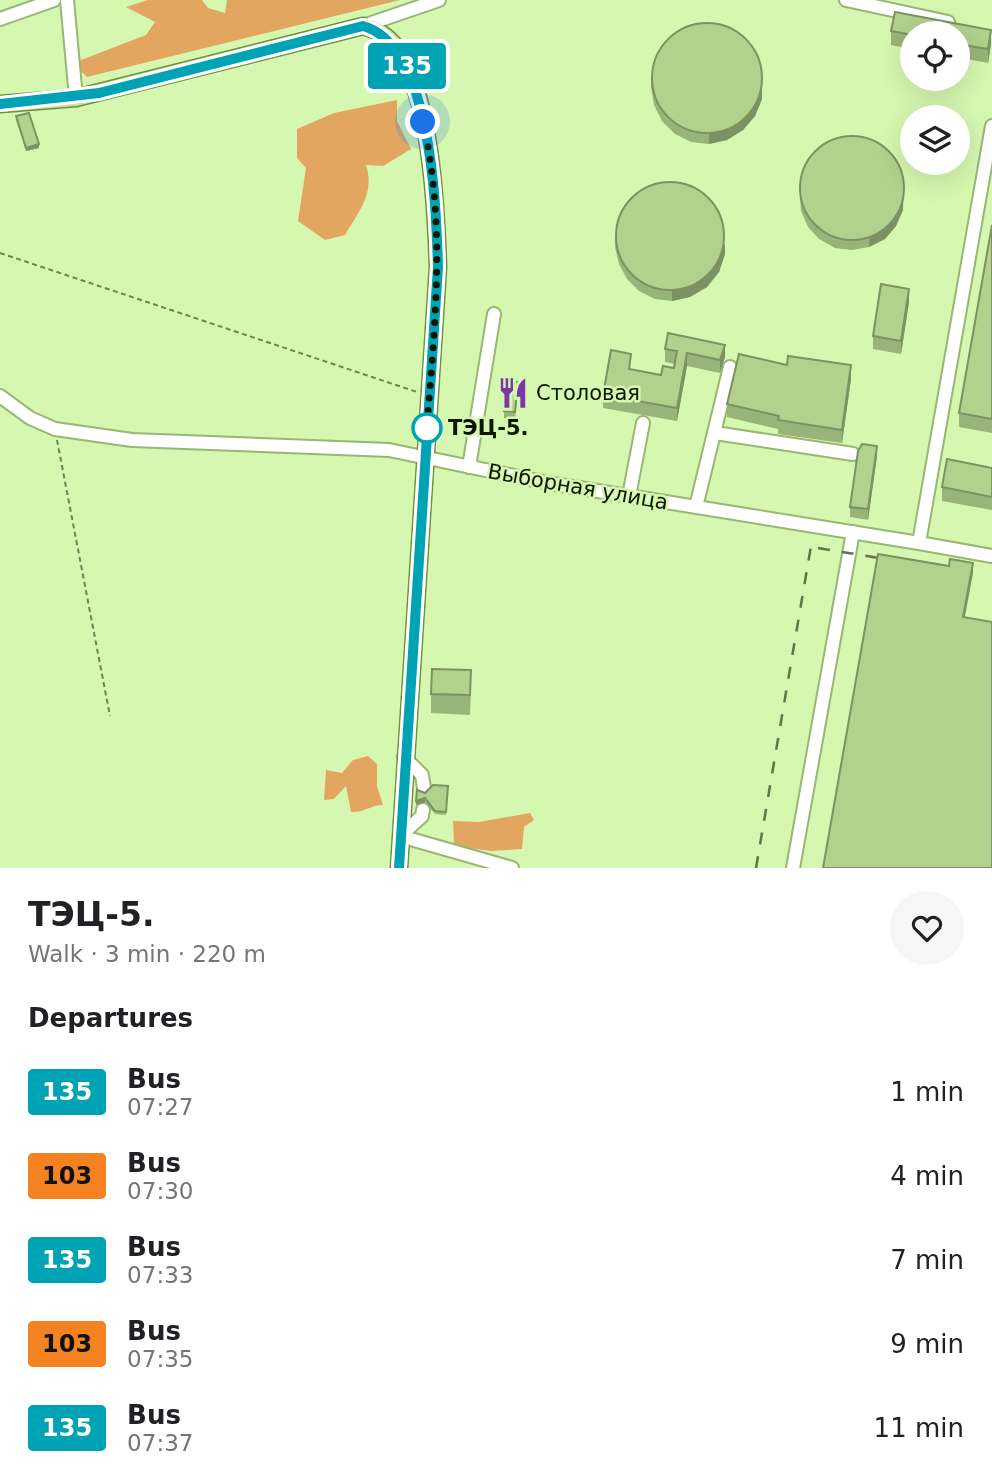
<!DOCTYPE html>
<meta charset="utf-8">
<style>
:root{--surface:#fff;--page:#f6f6f6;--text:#202124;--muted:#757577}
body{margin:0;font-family:"DejaVu Sans",sans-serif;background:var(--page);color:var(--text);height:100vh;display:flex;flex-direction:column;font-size:26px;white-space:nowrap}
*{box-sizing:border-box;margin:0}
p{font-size:23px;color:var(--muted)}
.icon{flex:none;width:38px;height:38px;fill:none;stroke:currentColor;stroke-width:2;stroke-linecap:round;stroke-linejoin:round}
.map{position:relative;height:868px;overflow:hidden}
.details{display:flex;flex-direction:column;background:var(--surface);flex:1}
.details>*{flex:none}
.badge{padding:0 14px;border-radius:5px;font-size:24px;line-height:46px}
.fabs{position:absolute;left:900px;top:21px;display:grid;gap:14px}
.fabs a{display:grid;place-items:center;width:70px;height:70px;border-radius:50%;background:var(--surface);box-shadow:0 7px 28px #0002;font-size:35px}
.you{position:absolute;width:35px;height:35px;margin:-18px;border:5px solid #fff;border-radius:50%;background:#1a73e8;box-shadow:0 0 0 10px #1a73e833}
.map>.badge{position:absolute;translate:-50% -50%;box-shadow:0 0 0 4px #fff}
h2{padding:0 28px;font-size:26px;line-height:63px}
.round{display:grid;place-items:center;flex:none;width:74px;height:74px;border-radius:37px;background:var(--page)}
.head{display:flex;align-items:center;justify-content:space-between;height:119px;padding:0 28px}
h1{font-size:33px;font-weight:800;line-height:52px}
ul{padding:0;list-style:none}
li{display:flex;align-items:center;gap:21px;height:84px;padding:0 28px}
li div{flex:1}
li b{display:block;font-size:26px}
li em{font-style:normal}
li .badge{min-width:77px;font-weight:700;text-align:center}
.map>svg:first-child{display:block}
.forest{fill:#e3a661}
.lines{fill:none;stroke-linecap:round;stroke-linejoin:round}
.minor-casing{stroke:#98b773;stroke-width:16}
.major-casing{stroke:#6e913e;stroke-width:19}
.path{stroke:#6d8254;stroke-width:2;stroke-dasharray:5 3.5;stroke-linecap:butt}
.minor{stroke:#fff;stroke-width:12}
.major{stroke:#c7e59f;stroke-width:16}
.rail{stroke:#607349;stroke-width:2.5;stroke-dasharray:12 12;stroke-linecap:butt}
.wall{fill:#99b478}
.shaded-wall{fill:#7d9262}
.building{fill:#b2d18c;stroke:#7d9262;stroke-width:2}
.line-casing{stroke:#fff;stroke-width:16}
.line{stroke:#00a3b4;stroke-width:10}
.walk{stroke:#0c1600;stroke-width:7;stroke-dasharray:0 12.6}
.stop-dot{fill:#fff;stroke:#00a3b4;stroke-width:3.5}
.labels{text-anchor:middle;stroke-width:5;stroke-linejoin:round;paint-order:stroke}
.poi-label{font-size:21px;fill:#0c1600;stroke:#d6f7b0;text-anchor:start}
.stop-label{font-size:21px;font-weight:bold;fill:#0c1600;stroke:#d6f7b0;text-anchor:start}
.street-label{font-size:21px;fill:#0c1600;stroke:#d6f7b0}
</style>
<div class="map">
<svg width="992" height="868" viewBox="0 0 992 868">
<rect width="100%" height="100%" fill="#d6f7b0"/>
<path class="forest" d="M148,0H202L208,8L225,13L227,0H400L87,77L76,66L81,60L146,35L155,22L126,7Z
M397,100V121L411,149L383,166L366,165C375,193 359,211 345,235L325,240L298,221L306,168L297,158V129L334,113Z
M368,756L377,764V786L383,805C371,805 364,813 351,812L346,786L334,799L324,800L326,770L342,773L353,760Z
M530,813L534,820L524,827L522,849L491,851L454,846L453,821L479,822Z"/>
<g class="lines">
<defs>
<path id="minor" d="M67,0L76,98
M846,0L948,22
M0,19L54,0
M363,26L439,0
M0,396L30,418L55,429L132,440L389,450L548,483L919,543L992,126
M715,433L853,454
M469,467L494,314
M629,496L643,423
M696,507L730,367
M919,543L992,556
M404,757L422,775L424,788
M400,836L512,868
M400,836L422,816L423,810
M793,868L853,532"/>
<path id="major" d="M0,104L76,98L363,26C375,29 387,36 395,46C431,94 436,207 438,267L399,868"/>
</defs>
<use href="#minor" class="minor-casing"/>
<use href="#major" class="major-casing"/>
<path class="path" d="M0,253L417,392
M57,440L110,716"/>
<use href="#minor" class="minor"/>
<use href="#major" class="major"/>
<path class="rail" d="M818,548L897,561
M756,868L811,546"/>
</g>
<path class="wall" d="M895,12L991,30V44L988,63L957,57V33H912V49L891,45V31Z
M651,76L762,99L755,116L743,130L727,140L709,144L691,142L675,134L662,121L654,105L651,87Z
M16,116L39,148L26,151L16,120Z
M799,184L903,210L896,226L885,239L869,247L852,250L835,248L819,239L808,227L801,211Z
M992,225V433L959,427V413Z
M615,237L725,254L719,272L707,287L690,297L672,301L655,299L639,291L627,279L619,264L615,247Z
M909,302L901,354L873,349V336Z
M665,349L725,357L720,373L687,366L677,421L603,408V395L631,367V370L661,375L674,368L675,364L665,362Z
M851,379L842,443L778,434V429L727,417V404Z
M518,389L515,419L504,418V411Z
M877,456L868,520L850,517V507Z
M992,468V510L942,501V487Z
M471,690L470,715L431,713V694Z
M448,786L446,815L435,814L425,802L416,805L425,793Z"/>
<path class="shaded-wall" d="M991,30V44L988,63V49Z
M762,70V99L755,116L743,130L727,140L709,144V134Z
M39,144V148L26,151V148Z
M904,182L903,210L896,226L885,239L869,247V237Z
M725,244V254L719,272L707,287L690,297L672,301V291Z
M909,289V302L901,354V341Z
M725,345V357L720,373V360Z
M687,353V366L677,421V408Z
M851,365V379L842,443V430Z
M877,446V456L868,520V509Z
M973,563V573L963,627V617Z
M425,798V802L416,805V801Z"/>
<path class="building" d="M895,12L991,30L988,49L957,44V33H912V35L891,31Z
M652 78a55 55 0 1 1 110 0a55 55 0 1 1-110 0Z
M29,113L39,144L26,148L16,116Z
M800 188a52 52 0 1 1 104 0a52 52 0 1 1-104 0Z
M616 236a54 54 0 1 1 108 0a54 54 0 1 1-108 0Z
M992,225V419L959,413Z
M881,284L909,289L901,341L873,336Z
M668,333L725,345L720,360L687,353L677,408L603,395L611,350L631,354L629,369L661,375L663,366L674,368L677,351L665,349Z
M739,354L787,365L788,356L851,365L842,430L778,420L779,416L727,404Z
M508,381L518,382L515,412L504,411Z
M862,444L877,446L868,509L850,507L858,451Z
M947,459L992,468V497L942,487Z
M878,554L949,566L950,559L973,563L963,617L992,622V868H823Z
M432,669L471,670L470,695L431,694Z
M433,785L448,786L446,812L435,811L425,798L416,801L417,790L425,793Z"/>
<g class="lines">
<defs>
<path id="line" d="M0,104L99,93L363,26C432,45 436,207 438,267L399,868"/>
</defs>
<use href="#line" class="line-casing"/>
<use href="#line" class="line"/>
<path class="walk" d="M423,122C447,226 434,333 426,438L427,428"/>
</g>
<defs>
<symbol id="restaurant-bare" viewBox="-9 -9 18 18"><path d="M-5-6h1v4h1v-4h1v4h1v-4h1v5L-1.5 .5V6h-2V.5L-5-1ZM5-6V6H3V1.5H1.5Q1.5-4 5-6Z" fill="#7b36aa" stroke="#d6f7b0" stroke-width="2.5" paint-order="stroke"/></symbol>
</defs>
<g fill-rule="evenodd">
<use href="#restaurant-bare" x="491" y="371" width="44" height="44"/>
</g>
<circle class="stop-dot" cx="427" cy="428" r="14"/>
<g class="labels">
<g class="poi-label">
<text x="536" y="400">Столовая</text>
</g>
<g class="stop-label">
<text x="448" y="435">ТЭЦ-5.</text>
</g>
<g class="street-label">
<text transform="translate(578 487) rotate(10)" y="7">Выборная улица</text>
</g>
</g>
</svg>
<div class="fabs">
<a><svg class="icon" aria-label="locate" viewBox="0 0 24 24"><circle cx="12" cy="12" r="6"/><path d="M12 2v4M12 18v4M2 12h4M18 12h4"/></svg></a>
<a><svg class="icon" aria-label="layers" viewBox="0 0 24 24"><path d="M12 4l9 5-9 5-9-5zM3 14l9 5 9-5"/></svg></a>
</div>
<div class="you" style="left:423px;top:122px"></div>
<b class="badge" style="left:407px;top:66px;background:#00a3b4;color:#fff">135</b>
</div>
<section class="details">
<div class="head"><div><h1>ТЭЦ-5.</h1><p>Walk · 3 min · 220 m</p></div><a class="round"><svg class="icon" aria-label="heart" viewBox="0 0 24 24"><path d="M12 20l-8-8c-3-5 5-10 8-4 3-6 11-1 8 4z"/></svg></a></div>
<h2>Departures</h2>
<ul>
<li><span class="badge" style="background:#00a3b4;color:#fff">135</span><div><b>Bus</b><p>07:27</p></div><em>1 min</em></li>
<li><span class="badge" style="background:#f58220;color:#111">103</span><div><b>Bus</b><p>07:30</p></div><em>4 min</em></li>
<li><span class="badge" style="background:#00a3b4;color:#fff">135</span><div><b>Bus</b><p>07:33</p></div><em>7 min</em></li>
<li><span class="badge" style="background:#f58220;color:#111">103</span><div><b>Bus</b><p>07:35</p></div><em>9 min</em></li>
<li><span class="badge" style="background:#00a3b4;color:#fff">135</span><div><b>Bus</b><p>07:37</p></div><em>11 min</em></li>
</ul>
</section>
